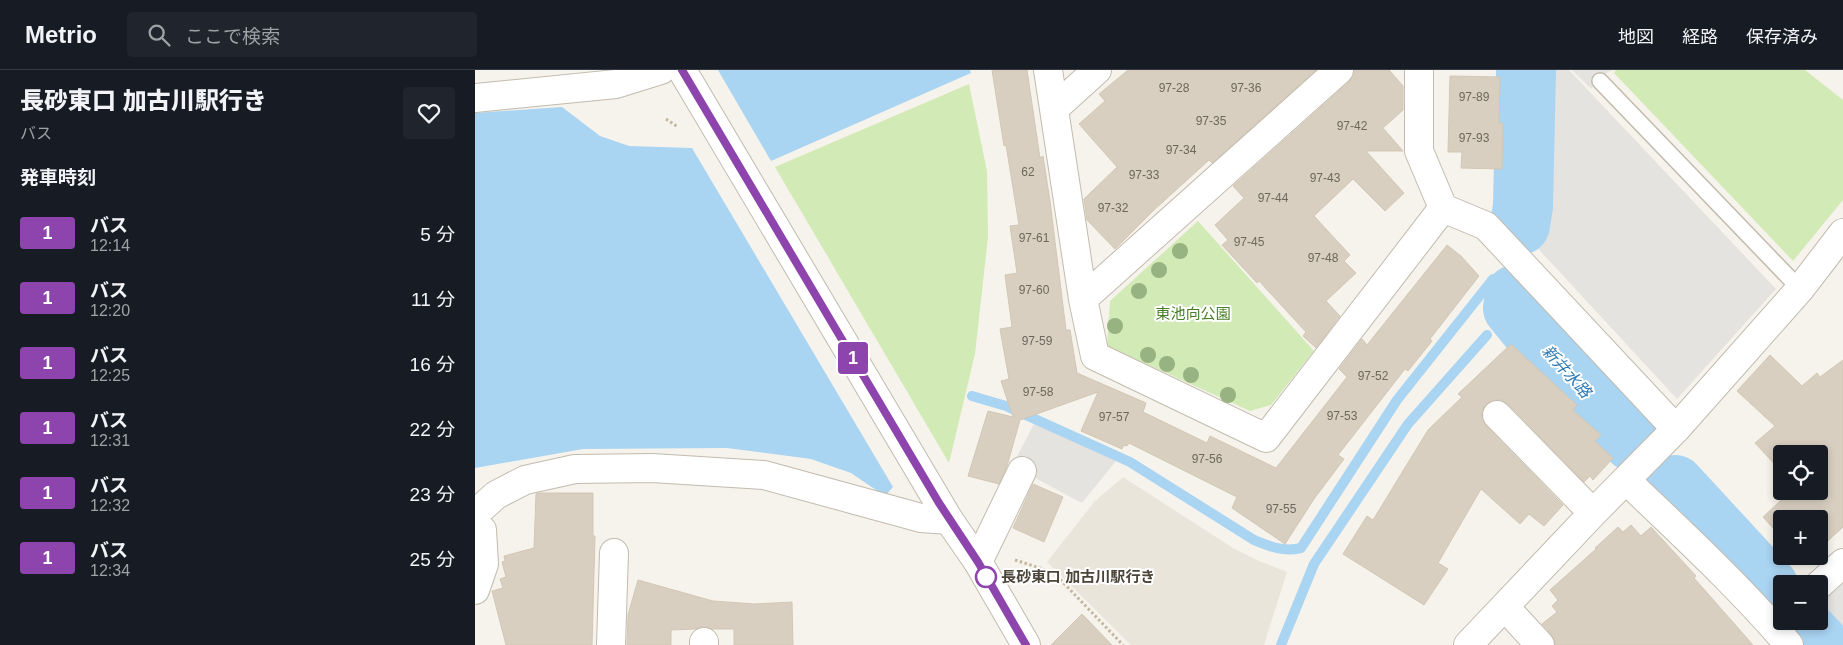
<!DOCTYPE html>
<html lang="ja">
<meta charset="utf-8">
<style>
:root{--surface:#171b24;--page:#20242c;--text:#f1f3f6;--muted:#9ea1a6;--line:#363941}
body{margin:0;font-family:Helvetica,"Noto Sans JP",sans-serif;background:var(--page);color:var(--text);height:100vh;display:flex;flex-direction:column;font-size:19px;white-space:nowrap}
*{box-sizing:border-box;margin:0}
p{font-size:16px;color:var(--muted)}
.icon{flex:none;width:28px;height:28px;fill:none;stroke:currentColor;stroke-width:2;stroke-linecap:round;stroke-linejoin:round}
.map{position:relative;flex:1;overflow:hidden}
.sheet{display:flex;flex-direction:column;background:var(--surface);width:475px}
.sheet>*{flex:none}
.badge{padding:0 10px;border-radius:4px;font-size:18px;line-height:32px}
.fabs{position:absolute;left:1298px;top:375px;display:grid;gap:10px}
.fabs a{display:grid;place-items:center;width:55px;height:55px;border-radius:5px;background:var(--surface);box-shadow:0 2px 8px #0003;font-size:25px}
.map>.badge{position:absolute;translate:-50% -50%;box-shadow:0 0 0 2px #fff}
h2{padding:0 20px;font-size:19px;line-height:45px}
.round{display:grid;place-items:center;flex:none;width:52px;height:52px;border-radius:5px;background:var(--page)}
.overview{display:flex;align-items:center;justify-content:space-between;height:85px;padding:0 20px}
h1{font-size:24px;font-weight:800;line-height:38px}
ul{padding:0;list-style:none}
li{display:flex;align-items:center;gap:15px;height:65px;padding:0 20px}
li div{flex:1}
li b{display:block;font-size:19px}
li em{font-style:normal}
li .badge{min-width:55px;font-weight:700;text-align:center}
header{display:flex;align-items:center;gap:30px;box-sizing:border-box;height:70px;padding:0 25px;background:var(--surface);border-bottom:1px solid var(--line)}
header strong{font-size:24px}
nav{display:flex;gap:28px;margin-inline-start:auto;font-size:18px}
.search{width:350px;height:45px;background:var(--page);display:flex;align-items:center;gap:12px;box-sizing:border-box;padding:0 18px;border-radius:5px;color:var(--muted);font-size:19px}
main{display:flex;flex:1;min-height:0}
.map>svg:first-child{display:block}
.residential{fill:#eae5da}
.green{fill:#d2eab5}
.parking{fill:#e5e3e0}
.water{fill:#a9d4f2}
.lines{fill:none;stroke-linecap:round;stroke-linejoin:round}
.stream{stroke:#a9d4f2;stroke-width:10}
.river{stroke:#a9d4f2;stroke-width:60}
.building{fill:#d8cfc1;stroke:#d3c7b4}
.service-casing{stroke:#c2bbae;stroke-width:18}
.minor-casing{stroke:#c2bbae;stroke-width:30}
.tertiary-casing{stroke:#c2bbae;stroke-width:30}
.path{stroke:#c4b79f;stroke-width:3;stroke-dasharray:2.5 2.5;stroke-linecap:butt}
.service{stroke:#fff;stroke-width:15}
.minor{stroke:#fff;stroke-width:28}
.tertiary{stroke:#fff;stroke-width:28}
.tree{fill:#97b381}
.line-casing{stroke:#fff;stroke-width:11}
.line{stroke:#8e44ad;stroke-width:8}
.stop-dot{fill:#fff;stroke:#8e44ad;stroke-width:2.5}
.labels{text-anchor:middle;stroke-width:4;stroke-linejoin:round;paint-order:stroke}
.number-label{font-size:12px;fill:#6e675b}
.park-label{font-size:15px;fill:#4a7f2a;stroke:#fff}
.stop-label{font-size:15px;font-weight:bold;fill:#4b4439;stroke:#fff;text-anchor:start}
.water-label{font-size:16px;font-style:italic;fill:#2e7ab2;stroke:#fff}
</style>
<header>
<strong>Metrio</strong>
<div class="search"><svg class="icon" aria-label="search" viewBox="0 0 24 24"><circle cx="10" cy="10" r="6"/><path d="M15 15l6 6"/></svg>ここで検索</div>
<nav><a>地図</a><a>経路</a><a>保存済み</a></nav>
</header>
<main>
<section class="sheet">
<div class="overview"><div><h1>長砂東口 加古川駅行き</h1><p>バス</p></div><a class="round"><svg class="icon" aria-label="heart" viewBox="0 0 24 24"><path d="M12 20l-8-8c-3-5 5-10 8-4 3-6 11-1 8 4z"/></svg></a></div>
<h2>発車時刻</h2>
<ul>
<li><span class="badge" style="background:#8e44ad;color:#fff">1</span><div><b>バス</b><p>12:14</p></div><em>5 分</em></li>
<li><span class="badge" style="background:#8e44ad;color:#fff">1</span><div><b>バス</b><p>12:20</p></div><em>11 分</em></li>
<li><span class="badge" style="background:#8e44ad;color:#fff">1</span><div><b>バス</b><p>12:25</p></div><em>16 分</em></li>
<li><span class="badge" style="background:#8e44ad;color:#fff">1</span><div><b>バス</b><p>12:31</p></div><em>22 分</em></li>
<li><span class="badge" style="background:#8e44ad;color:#fff">1</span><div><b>バス</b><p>12:32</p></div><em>23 分</em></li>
<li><span class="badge" style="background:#8e44ad;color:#fff">1</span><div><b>バス</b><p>12:34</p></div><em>25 分</em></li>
</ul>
</section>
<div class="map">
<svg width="1368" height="575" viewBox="0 0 1368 575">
<rect width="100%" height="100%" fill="#f6f3ec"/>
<path class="residential" d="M648,407L758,478L784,491L812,502L789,575H656L572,492L620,431Z"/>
<path class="green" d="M1141,0H1330L1368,30V130L1318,191L1139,3Z
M494,14L512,101L513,167L500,284L474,393L300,97Z
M723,151L839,281L796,335L775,341L632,276L635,231Z"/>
<path class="parking" d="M1062,0H1094L1301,219L1202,329L1056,171Z
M1097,0H1138L1133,2L1116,19Z
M560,352L641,391L607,433L537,396Z
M1368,513V572L1366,573L1344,546V534Z"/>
<path class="water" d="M243,0H495L496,3L296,91Z
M87,37L125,66L154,76L217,78L418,417L410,426L376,403L336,389L252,378L108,379L0,398V43Z"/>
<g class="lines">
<path class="stream" d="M497,326L531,336L655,392L779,470C796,477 808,482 826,478L922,330L1018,209L1032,214L1040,225
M806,575L839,494L933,354L1012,265"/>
<path class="river" d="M1045,155L1048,136L1051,0
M1040,225L1038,238L1077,286L1158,372
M1200,415L1294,517
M1334,563L1345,575"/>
</g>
<path class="building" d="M517,0H552L565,88L568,86L575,131L591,260H595L602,303L671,333L668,342L732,373L735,366L801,398L872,307L864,299L887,269L892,275L972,175L986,186L1004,206L955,269L957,271L933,301L930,299L863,385L869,389L839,429L810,474L757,438L762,427L654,373L652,376L649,375L647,379L606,361L623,322L545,350L532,396L524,414L493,406L513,341L538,347L526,311L534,309L525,259L537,257L530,205L542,203L535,156L544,155L531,75L529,76Z
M653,0H841L737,93L734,90L679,140L640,179L612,150L609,129L642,97L604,54L630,31L624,24Z
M879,0H914L928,16V40L908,58L928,81H891L929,123L910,141L878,109L839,146L875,185L869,191L881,203L851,231L865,246L841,278L828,266L831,262L784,211L782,213L747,175L753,170L740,155L769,128L758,116L874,12L879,5Z
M975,6L1025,7L1024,53H1028L1027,99L986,98L987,82H973Z
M1036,274L1102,335L1098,340L1126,365L1120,371L1138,388L1118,410L1115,406L1109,412L1033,334L1026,330H1018L1011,334L1007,341V349L1011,356L1088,435L1069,456L1054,444L1045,454L1006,419L963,493L973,499L949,535L868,484L892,446L898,450L953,360L987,327L983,324Z
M1295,285L1327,316L1342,303L1345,307L1368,290V457L1344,479V449H1306V467L1288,447L1316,421H1344V384H1306V401L1280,373L1300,356L1262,321Z
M558,414L588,427L569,472L538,458Z
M64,423H118V466H120L117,575H31L17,521L28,518L25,509L31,507L27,492L30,491L29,486L59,478L61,424Z
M1156,455L1166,466L1176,457L1221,506L1219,508L1278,575H1080L1077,565L1067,554L1082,542L1077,536L1083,530L1075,520L1121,479L1120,478L1143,457L1148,462Z
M163,510L238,531L279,534L317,532L318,575H259V559H237L229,556L220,559L196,560V575H152L153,545Z
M607,544L637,575H576Z"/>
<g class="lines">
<defs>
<path id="service" d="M1125,11L1325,219"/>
<path id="minor" d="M573,0L608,229L620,286L791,368L968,138
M944,0V81L968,138L1011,156L1201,359
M0,28L141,14L186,0
M579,39L622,0
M608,229L864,0
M1022,345L1118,443
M1151,410C1206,463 1264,516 1314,575
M0,444L21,425L50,410L100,399L177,398L289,405L446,448L474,450
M503,492L547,401
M1344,515L1368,493
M0,520L9,494L7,460
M1030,537L1065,575
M229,572V575
M136,575L139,483
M993,575L1118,443L1201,359L1325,219L1368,163"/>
<path id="tertiary" d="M207,0L474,450L503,492L551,575"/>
</defs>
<use href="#service" class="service-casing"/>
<use href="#minor" class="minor-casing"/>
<use href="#tertiary" class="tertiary-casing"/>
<path class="path" d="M191,49L203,57
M540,490L565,498L580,504L648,575"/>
<use href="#service" class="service"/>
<use href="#minor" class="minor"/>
<use href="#tertiary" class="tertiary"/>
</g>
<g class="tree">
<circle cx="705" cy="181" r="8"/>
<circle cx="684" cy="200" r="8"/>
<circle cx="664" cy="221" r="8"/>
<circle cx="640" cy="256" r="8"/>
<circle cx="673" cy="285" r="8"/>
<circle cx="692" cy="294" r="8"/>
<circle cx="716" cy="305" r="8"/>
<circle cx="753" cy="325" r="8"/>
</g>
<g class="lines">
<defs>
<path id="line" d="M207,0L464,433L503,492L551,575"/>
</defs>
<use href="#line" class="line-casing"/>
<use href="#line" class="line"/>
</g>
<circle class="stop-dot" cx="511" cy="507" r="10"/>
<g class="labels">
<g class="number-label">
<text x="699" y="22">97-28</text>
<text x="771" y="22">97-36</text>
<text x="999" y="31">97-89</text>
<text x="736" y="55">97-35</text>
<text x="877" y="60">97-42</text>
<text x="999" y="72">97-93</text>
<text x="706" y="84">97-34</text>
<text x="553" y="106">62</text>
<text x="669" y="109">97-33</text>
<text x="850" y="112">97-43</text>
<text x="798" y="132">97-44</text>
<text x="638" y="142">97-32</text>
<text x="559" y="172">97-61</text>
<text x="774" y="176">97-45</text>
<text x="848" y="192">97-48</text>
<text x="559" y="224">97-60</text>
<text x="562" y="275">97-59</text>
<text x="898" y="310">97-52</text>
<text x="563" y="326">97-58</text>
<text x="867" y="350">97-53</text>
<text x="639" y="351">97-57</text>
<text x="732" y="393">97-56</text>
<text x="806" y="443">97-55</text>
</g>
<g class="park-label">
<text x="718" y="249">東池向公園</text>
</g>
<g class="stop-label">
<text x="526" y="512">長砂東口 加古川駅行き</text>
</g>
<g class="water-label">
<text transform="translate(1092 301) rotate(48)" y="6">新井水路</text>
</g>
</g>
</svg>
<div class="fabs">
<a><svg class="icon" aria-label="locate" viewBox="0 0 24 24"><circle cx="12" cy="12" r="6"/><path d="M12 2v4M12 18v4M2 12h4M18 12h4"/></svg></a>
<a>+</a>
<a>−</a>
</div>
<b class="badge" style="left:378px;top:288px;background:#8e44ad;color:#fff">1</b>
</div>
</main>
